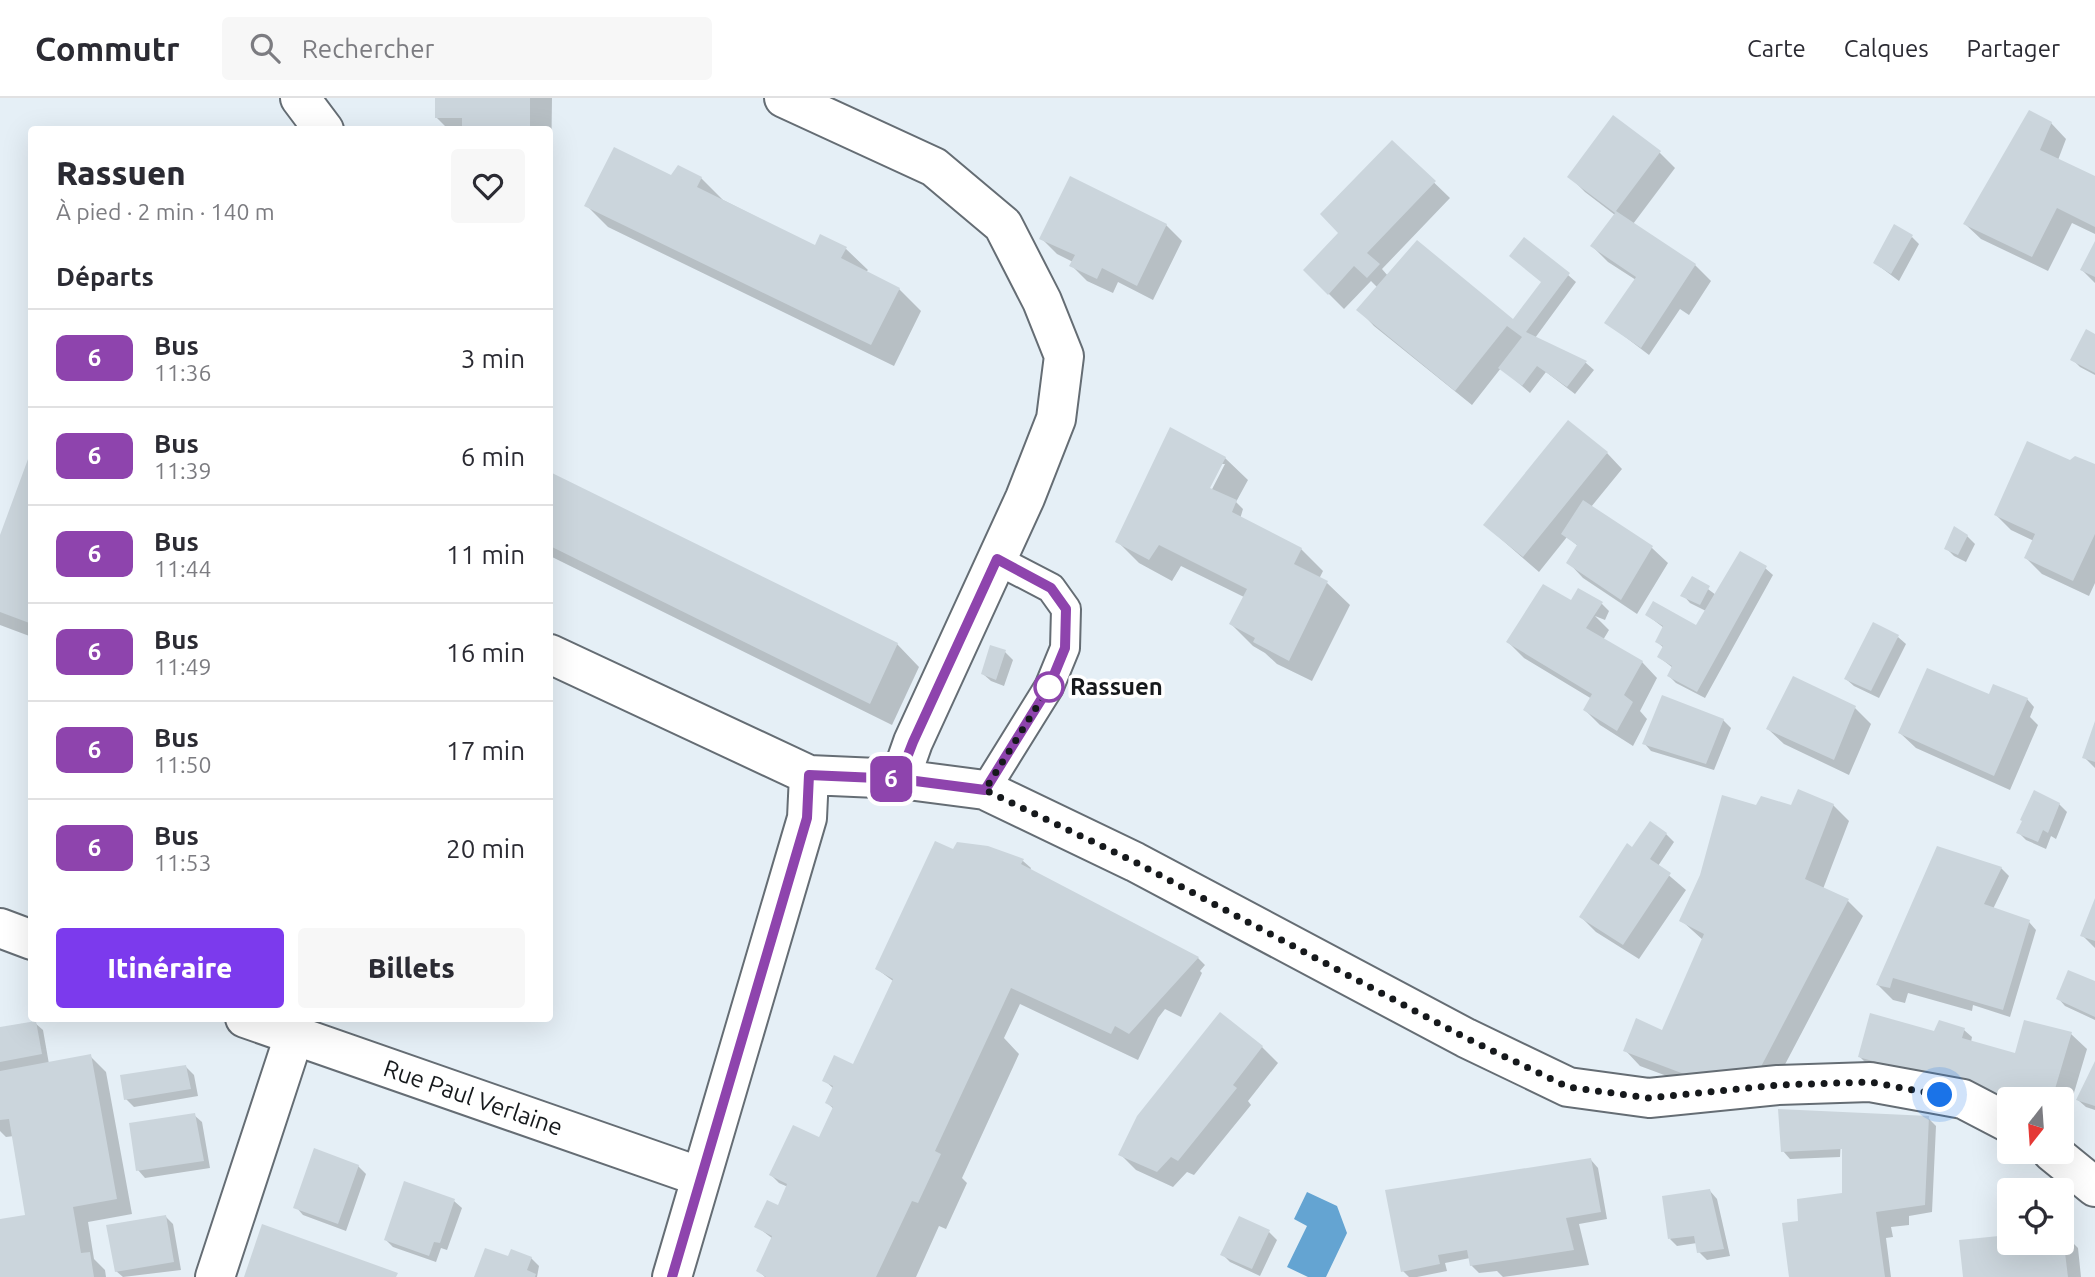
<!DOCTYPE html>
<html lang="fr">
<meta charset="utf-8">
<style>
:root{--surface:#fff;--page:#f7f7f7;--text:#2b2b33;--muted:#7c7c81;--line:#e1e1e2;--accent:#7c3aed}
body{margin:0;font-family:Ubuntu,sans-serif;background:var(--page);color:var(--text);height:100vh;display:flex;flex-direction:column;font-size:26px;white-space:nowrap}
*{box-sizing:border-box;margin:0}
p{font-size:23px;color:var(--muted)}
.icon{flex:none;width:38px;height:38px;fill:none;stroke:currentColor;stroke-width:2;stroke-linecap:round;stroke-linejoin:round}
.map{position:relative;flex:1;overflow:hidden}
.sheet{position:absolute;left:28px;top:28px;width:525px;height:896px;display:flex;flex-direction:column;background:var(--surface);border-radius:7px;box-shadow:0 7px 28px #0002}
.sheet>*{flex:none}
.badge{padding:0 14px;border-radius:10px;font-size:24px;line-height:46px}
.needle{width:46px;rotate:197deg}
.fabs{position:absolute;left:1997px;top:989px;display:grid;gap:14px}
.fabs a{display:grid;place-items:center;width:77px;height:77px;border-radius:7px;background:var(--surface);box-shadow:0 7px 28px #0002;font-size:35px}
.you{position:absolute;width:35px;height:35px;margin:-18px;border:5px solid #fff;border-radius:50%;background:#1a73e8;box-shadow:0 0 0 10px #1a73e833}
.map>.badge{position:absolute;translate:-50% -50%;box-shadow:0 0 0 4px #fff}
h2{padding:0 28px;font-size:26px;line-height:63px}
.round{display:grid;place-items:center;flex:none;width:74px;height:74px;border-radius:7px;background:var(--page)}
.overview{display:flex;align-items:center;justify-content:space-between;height:119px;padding:0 28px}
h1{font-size:33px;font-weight:800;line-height:52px}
.button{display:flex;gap:14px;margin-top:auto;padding:14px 28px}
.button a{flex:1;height:80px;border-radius:7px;background:var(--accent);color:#fff;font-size:28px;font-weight:800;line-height:80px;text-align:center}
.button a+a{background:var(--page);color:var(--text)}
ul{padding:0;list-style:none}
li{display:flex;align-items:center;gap:21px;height:98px;padding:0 28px;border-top:2px solid var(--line)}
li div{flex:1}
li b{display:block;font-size:26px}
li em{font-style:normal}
li .badge{min-width:77px;font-weight:700;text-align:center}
header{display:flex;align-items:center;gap:42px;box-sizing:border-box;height:98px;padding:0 35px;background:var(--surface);border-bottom:2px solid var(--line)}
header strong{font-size:33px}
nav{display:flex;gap:38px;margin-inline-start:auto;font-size:24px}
.search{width:490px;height:63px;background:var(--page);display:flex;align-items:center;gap:18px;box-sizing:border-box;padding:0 24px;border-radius:7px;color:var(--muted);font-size:26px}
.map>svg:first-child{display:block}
.water{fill:#64a4d2}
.shadow{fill:#0003;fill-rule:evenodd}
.building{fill:#cbd5dc}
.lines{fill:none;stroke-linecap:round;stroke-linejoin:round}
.lane-casing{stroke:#656d74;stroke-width:32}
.street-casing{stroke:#656d74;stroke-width:42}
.lane{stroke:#fff;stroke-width:28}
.street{stroke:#fff;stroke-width:38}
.line-casing{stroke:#fff;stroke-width:16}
.line{stroke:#8e44ad;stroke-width:10}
.walk{stroke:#16191c;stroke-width:7;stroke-dasharray:0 12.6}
.stop-dot{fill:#fff;stroke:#8e44ad;stroke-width:3.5}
.labels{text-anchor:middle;stroke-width:7;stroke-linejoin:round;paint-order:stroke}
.stop-label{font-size:24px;font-weight:bold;fill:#16191c;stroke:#fff;text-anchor:start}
.street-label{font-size:24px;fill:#16191c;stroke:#fff}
</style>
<header>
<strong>Commutr</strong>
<div class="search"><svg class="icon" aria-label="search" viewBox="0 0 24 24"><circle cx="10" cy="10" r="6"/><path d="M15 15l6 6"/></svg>Rechercher</div>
<nav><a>Carte</a><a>Calques</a><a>Partager</a></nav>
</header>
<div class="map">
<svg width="2095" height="1179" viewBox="0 0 2095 1179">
<rect width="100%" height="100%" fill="#e5eff6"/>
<path class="water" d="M1307,1094L1337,1108L1347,1135L1326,1179H1308L1287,1169L1307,1128L1294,1121Z"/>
<path class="shadow" d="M437,0H552L551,75L550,32H449L436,19Z
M2051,25L2066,41L2058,62L2095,80V136L2072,125L2048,173L1981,141L1965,126Z
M1392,44L1450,100L1382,171L1388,178L1513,223L1542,185L1568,177L1576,184L1535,240L1586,265L1594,272L1575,296L1546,274L1530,295L1501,270L1472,307L1374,228L1359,212L1378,190L1371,183L1344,211L1305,172L1341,135Z
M1659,54L1675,70L1633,126L1695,167L1711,183L1689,217L1680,211L1649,257L1607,225L1636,182L1608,164L1592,148L1615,117L1585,94L1569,78Z
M672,80H701L723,102L816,149L845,150L868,172L866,174L899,191L921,213L894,268L608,129L586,107Z
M1166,127L1182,143L1153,202L1118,184L1113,195L1087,183L1071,167L1073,164L1057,156L1041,140Z
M1912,139L1919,146L1899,183L1875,165Z
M2095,147V185L2082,172Z
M2095,238V277L2080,269L2072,261Z
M1171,331L1225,360L1248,382L1236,404L1243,411L1240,421L1301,451L1323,473L1319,481L1327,485L1350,507L1312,583L1277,566L1265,555L1253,548L1231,526L1244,499L1181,468L1172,483L1139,465L1117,443ZM1221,366H1225L1208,399L1205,397Z
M1607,355L1622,371L1591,409L1652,450L1668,465L1637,516L1583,480L1568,464L1578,448L1567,439L1539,474L1485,427Z
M32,357V539L0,527V442Z
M2071,364L2095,369V485L2089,498L2042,476L2026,460L2034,443L2011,432L1996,417Z
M550,375L897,546L919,569L892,627L550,458Z
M1967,438L1975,446L1966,464L1954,458L1946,450Z
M1765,470L1773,477L1705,600L1676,585L1669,578L1673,570L1659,559L1664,550L1657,544L1664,530L1647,517L1697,529L1706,513L1690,505L1683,497L1693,480L1716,497Z
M1602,506L1609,513L1605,522L1595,518L1609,532L1603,542L1642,564L1657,580L1640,613L1647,621L1633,648L1600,627L1585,612L1592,601L1524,560L1508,544L1578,508Z
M1898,539L1906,546L1879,600L1854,588L1846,581Z
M1005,554L1013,562L1004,588L991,583L983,576Z
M1794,581L1855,610L1871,626L1849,677L1784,646L1768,631Z
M1996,601H2027L2034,609L2030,619L2038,627L2010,692L1916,650L1900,635Z
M1723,622L1731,630L1714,672L1651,653L1644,645Z
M2095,627V670L2084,659Z
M2059,706L2067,714L2056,741L2051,738L2046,751L2026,742L2018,734Z
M1833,707L1849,723L1823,791L1848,803L1863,818L1769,997L1710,994L1640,968L1625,952L1663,934L1703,842L1682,823L1757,709Z
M1666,736L1674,744L1658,768L1686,792L1639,861L1596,834L1581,819L1638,755Z
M988,750L1023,763L1031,770L1030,772L1198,860L1205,867L1200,873L1202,875L1181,919L1165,911L1158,920L1138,962L1020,906L1004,940L1019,956L962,1080L967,1085L946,1131L939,1128L916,1179H765L758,1172L773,1141L756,1128L786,1113L788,1089L779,1085L771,1077L819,1042L834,1011L827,1005L834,991L824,982L854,968L893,883L877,871L960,757Z
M1988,765L2001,770L2009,778L1993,811L2029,824L2036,832L2010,919L1973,907L1972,913L1908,895L1905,905L1893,902L1878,887Z
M2095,804V850L2082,837Z
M2095,884V922L2065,908L2058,900Z
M1220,916L1262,949L1278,965L1248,1003L1251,1007L1194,1077L1187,1074L1173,1089L1136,1072L1120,1056Z
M35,925L43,932L49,966L90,958L106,974L132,1116L88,1124L94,1161L105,1172L106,1179H0V1123L27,1118L14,1038L6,1039L0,1033V931Z
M1964,932L1972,939L1971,944L2014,957L2071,936L2087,951L2065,1025L2062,1024V1001H2009V1005L1875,974L1860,959L1935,935Z
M2095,967V1012L2086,1009L2078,1002Z
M186,969L194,977L198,998L134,1009L126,1001Z
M1780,1013L1928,1020L1936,1028L1932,1114L1909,1118V1127L1891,1129L1893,1139L1886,1140L1891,1179H1791L1784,1127L1800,1125L1799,1103L1844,1097L1845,1021H1842L1840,1059L1790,1061L1783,1053Z
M194,1017L202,1024L210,1070L145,1080L138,1072Z
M1591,1062L1598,1070L1607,1121L1579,1126L1589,1167L1503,1179L1497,1173L1479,1175L1471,1167L1470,1160L1445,1165L1447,1173L1417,1179H1409L1403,1173Z
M358,1068L366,1076L346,1133L303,1117L296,1109Z
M1710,1093L1717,1101L1730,1158L1707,1162L1699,1154L1697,1145L1677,1148L1670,1141Z
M454,1103L462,1110L447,1152L441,1150L436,1164L393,1149L386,1142Z
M166,1119L173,1126L181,1172L123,1179L116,1173Z
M1269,1134L1277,1142L1260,1178L1230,1164L1222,1156Z
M2062,1134L2078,1150L2081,1179H1964L2009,1139V1144H2062Z
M531,1160L539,1168L537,1179H476L509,1161Z"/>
<path class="building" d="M435,0H530V32H462V20H435Z
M2029,12L2052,24L2040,52L2095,78V129L2057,110L2032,159L1963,126Z
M1613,17L1661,53L1616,113L1696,166L1641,250L1604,225L1636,179L1590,148L1615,115L1567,79Z
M1392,42L1436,83L1367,155L1380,166L1367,180L1354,168L1328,197L1303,172L1338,135L1320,116Z
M614,49L671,77L678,67L702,79L697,89L815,147L820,136L847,149L841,160L900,190L871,247L584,108Z
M1070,78L1167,126L1137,188L1102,170L1097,181L1069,168L1075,157L1039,141Z
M1894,126L1913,137L1891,176L1873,165Z
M1524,139L1570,175L1526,234L1587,263L1567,289L1537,268L1522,288L1498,270L1522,239L1507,228L1455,293L1356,212L1417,142L1513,221L1541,184L1509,158Z
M2095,143V179L2080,172Z
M2086,231L2095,236V275L2070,262Z
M1568,322L1608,354L1523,459L1483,427Z
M1170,329L1226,359L1210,390L1237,402L1232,414L1302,450L1294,466L1328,483L1289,563L1253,544L1255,540L1229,526L1247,491L1159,447L1149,462L1115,444Z
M2027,343L2070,362L2075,358L2095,366V436L2073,483L2024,460L2035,436L1994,417Z
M31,353H32V526L0,514V437Z
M550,374L898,545L870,606L550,448Z
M1583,402L1653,448L1621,502L1566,465L1577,447L1561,436Z
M1954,428L1968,437L1958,457L1944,451Z
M1740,453L1767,468L1697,594L1667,578L1672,568L1657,559L1663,548L1655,544L1663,528L1645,517L1653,503L1696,527Z
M1692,478L1710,488L1700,507L1680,498Z
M1543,486L1571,502L1578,490L1603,504L1586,530L1643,563L1624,597L1633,604L1617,633L1583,612L1592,596L1506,544Z
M1873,524L1899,537L1871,593L1844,581Z
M990,547L1006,552L996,582L981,576Z
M1927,570L1989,596L1993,586L2028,600L1994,678L1898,635Z
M1793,578L1856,608L1834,662L1766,631Z
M1662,597L1724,621L1706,666L1642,646Z
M2095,623V664L2082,660Z
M1798,691L1834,706L1805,781L1849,801L1754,982L1692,979L1623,953L1636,920L1662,932L1704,836L1679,823L1700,777L1722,697L1756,707L1761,698L1791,707Z
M2034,692L2060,705L2048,735L2043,732L2038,744L2016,735L2022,723L2020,722Z
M1650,723L1667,735L1650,761L1671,775L1623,847L1579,819L1627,745L1632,749Z
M935,743L953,751L957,744L988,748L1024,761L1021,766L1199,859L1129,936L1115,928L1111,936L1011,890L935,1053L941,1056L918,1105L912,1103L876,1179H766L756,1173L772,1138L754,1129L767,1102L778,1107L787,1086L769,1077L793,1027L819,1039L833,1009L825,1005L833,988L822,983L834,957L853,966L893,881L875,871Z
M1937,748L2002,769L1984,806L2030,822L2003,912L1893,880L1890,890L1876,887Z
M2095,800V843L2080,838Z
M2068,872L2095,883V919L2056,901Z
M1220,914L1263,948L1233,987L1237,990L1178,1063L1171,1059L1157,1074L1118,1057L1137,1018Z
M1870,915L1934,933L1939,922L1965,930L1962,940L2015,955L2024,922L2072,934L2052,1001H2012L1858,959Z
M36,923L42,956L0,964V929Z
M91,956L117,1101L73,1109L81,1155L90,1154L94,1179H0V1121L25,1117L9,1021L0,1022V973Z
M2095,963V1008L2076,1002Z
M186,967L191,991L124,1002L120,977Z
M1778,1011L1929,1018L1925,1107L1876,1114L1885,1179H1789L1782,1125L1798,1123L1797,1101L1842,1095V1051L1781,1054Z
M195,1015L204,1063L136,1073L129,1025Z
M314,1050L359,1067L338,1126L293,1110Z
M1591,1060L1601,1114L1566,1120L1574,1152L1470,1168L1467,1152L1438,1157L1440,1166L1401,1174L1385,1092Z
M404,1083L455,1101L440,1145L434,1144L429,1158L384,1142Z
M1710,1091L1724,1151L1697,1155L1694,1138L1668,1141L1662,1098Z
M166,1117L174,1164L115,1174L106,1127Z
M1239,1118L1270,1132L1252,1171L1220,1157Z
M262,1126L398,1175L396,1179H244Z
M2009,1137V1144H2062L2063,1138L2068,1179H1963L1959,1142Z
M485,1150L508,1158L511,1151L532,1159L527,1172L536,1176L535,1179H474Z"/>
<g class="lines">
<defs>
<path id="lane" d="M985,692L1049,589L1065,550L1066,511L1051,490L997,462"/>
<path id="street" d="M300,0L324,32
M784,0L934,69L1003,127L1042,203L1064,258L1056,321L1025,400L913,644L900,681
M550,556L809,677L900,681L985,692L1135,764L1466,940L1568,989L1649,1000L1778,987L1870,984L1963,1001L2009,1025
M0,830L32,842
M245,920L701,1079
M2052,1054L2095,1089
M215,1179L294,938
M672,1179L807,720L809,677"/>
</defs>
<use href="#lane" class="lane-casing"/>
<use href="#street" class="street-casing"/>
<use href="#lane" class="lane"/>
<use href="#street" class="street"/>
</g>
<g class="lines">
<defs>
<path id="line" d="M672,1179L807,720L809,677L900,681L985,692L1049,589L1065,550L1066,511L1051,490L997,461L913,644L906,662"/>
</defs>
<use href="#line" class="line-casing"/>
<use href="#line" class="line"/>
<path class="walk" d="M1049,589L985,692L1135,764L1466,940L1568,989L1649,1000L1778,987L1870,984L1940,997"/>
</g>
<circle class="stop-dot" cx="1049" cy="589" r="14"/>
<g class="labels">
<g class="stop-label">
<text x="1070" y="597">Rassuen</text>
</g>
<g class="street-label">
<text transform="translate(473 1000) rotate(19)" y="8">Rue Paul Verlaine</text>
</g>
</g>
</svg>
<div class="fabs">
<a><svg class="needle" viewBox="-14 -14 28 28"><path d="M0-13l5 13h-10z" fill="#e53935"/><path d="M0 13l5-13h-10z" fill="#7c7c81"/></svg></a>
<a><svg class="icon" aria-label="locate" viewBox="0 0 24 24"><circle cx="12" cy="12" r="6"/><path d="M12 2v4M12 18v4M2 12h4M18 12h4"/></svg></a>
</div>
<div class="you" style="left:1940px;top:997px"></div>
<b class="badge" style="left:891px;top:681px;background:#8e44ad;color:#fff">6</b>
<section class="sheet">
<div class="overview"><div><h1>Rassuen</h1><p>À pied · 2 min · 140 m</p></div><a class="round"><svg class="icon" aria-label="heart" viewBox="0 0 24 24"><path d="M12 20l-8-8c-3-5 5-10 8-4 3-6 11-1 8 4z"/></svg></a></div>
<h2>Départs</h2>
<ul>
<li><span class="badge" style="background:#8e44ad;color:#fff">6</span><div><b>Bus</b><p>11:36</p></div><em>3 min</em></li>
<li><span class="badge" style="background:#8e44ad;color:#fff">6</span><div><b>Bus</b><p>11:39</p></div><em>6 min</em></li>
<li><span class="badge" style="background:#8e44ad;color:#fff">6</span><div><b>Bus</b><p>11:44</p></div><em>11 min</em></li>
<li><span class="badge" style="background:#8e44ad;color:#fff">6</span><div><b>Bus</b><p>11:49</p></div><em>16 min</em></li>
<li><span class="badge" style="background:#8e44ad;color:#fff">6</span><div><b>Bus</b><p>11:50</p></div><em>17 min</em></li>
<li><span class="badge" style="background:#8e44ad;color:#fff">6</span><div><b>Bus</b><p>11:53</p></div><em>20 min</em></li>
</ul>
<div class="button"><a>Itinéraire</a><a>Billets</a></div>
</section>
</div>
